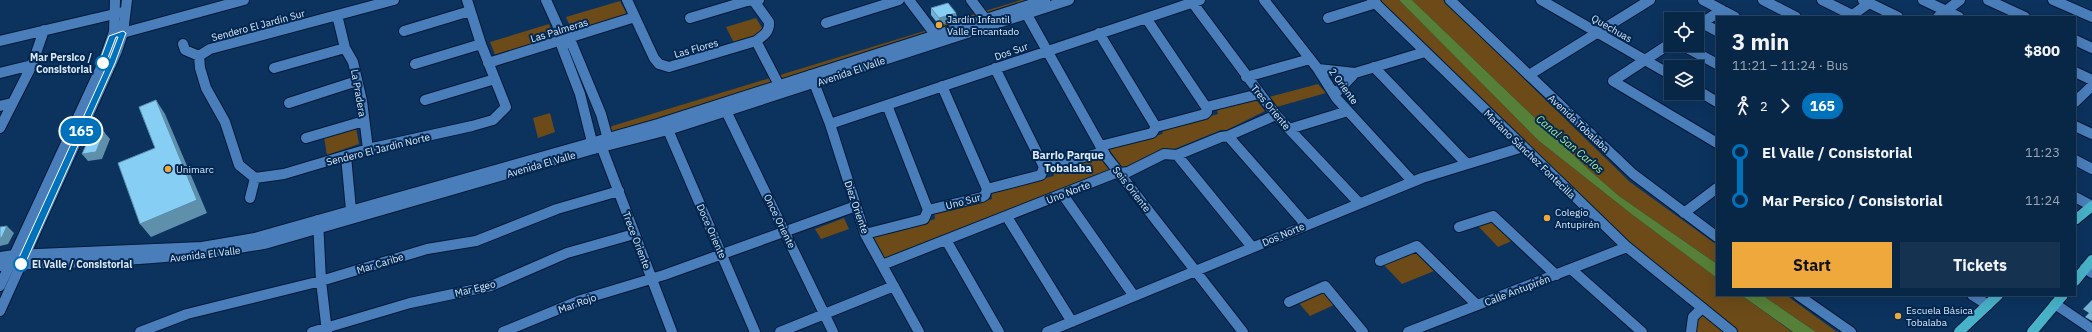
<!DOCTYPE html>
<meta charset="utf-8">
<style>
:root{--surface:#082646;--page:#163251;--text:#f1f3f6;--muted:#98a5b3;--line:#29435f;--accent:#eea83c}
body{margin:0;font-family:"IBM Plex Sans",sans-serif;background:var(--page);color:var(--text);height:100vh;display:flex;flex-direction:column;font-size:15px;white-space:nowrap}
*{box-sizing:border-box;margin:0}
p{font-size:13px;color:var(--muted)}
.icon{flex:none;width:22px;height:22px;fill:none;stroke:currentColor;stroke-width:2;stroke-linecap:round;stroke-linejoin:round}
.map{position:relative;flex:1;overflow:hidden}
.panel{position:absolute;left:1716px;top:16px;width:360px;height:280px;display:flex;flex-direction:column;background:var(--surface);border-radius:0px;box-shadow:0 4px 16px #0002,0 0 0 1px var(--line)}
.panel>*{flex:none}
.badge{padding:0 8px;border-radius:13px;font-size:14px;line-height:26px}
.fabs{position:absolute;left:1664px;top:12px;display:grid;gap:8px}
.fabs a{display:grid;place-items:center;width:40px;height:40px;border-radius:0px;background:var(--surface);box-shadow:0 4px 16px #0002,0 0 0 1px var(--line);font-size:20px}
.map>.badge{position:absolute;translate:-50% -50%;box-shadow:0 0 0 2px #fff}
.legs{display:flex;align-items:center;gap:6px;height:44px;padding:0 16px;font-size:13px}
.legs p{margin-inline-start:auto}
.headline{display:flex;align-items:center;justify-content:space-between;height:68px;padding:0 16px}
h1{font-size:22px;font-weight:700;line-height:30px}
.button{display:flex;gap:8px;margin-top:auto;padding:8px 16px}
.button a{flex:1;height:46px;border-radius:0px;background:var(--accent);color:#111;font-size:16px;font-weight:700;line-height:46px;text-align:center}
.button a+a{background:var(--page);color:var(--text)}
ul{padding:0 16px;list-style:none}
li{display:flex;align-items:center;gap:14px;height:48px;font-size:15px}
li i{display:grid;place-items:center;width:6px;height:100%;margin:0 5px;background:currentColor}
li i::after{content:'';width:10px;height:10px;margin:-5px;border:3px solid;border-radius:50%;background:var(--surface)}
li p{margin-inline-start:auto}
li:first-child i{background:linear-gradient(#0000 50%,currentColor 0)}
li:last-child i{background:linear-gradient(currentColor 50%,#0000 0)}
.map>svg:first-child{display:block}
.green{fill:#6c4b18}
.water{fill:#567f37}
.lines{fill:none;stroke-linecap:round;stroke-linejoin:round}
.street-casing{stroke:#011a38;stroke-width:12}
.secondary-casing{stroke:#011a38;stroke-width:12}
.primary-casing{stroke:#011a38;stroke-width:12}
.street{stroke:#4a7ebb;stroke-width:10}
.secondary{stroke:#4a7ebb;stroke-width:10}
.primary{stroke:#48b2c9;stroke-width:10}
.wall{fill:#74b1d3}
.shaded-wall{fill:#5e90ac}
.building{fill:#87cef5;stroke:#5e90ac}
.line-1{fill:#0072bc;stroke:#fff}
.poi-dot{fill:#eea83c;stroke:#002852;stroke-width:1.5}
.stop-1-dot{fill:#fff;stroke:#0072bc;stroke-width:2}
.labels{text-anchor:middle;stroke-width:4;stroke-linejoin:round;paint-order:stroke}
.poi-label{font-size:10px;fill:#dfeaf8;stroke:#002852;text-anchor:start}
.street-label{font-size:10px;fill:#dfeaf8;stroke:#002852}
.stop-label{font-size:10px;font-weight:bold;fill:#dfeaf8;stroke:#002852;text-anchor:end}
.water-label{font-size:11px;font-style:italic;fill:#b4ef8c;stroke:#002852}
.neighbourhood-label{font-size:11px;font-weight:bold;fill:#dfeaf8;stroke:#002852}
</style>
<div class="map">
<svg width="2092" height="332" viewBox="0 0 2092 332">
<rect width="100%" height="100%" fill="#0b335e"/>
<path class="green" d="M1021,0H1045L945,32L939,25Z
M1377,0H1399L1539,141L1634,216L1717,278V295H1741L1792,332H1737L1632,245Z
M1412,0H1443L1630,182L1717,245V264L1619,196L1589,170Z
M620,1L628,16L573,33L566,17Z
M756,18L765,33L734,43L726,27Z
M549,24L555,39L496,57L490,42Z
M931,29L936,35L613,135L609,127Z
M1318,84L1326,93L1273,108L1265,98Z
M1254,97L1265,111L1227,130H1221L1123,170L1109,149L1162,134L1164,129L1218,114L1217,109Z
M550,113L555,132L538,138L533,118Z
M356,128L359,144L327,155L324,137Z
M1100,155L1113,172L884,259L873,236L935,219L934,212L992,199L991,191L1054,176L1052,167Z
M844,218L849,229L821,239L815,229Z
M1494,220L1514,240L1498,247L1478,226Z
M1415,252L1434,271L1402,284L1384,265Z
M1322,291L1334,305L1310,316L1298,302Z
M1762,295H1786L1837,332H1816Z
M1704,313L1728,332H1695L1697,320Z"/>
<path class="water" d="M1399,0H1412L1589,170L1619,196L1717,264V278L1634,216L1539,141Z
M1741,295H1762L1816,332H1793Z"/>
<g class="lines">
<defs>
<path id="street" d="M546,0L564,40L572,44L601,114L608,139L604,144
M627,0L654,58L659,64L669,67L756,41C763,36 770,32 769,22L753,0
M909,0L940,41
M971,0L990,25
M1264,0L1318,69L1337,99L1412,181
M1541,0L1671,75
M1703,0L1735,17
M1763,0L1796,17
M1822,0L1852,15
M1863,0L1898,17
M1923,0L1959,17
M1988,0L2025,17
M2053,0L2092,17
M1192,2L1276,115L1359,203
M1026,13L1106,156L1243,332
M337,15L345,48L353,62L362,101L368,149
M1850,17L1869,3
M1938,17L1960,0
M690,18L747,1L759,0
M1146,18L1206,107
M1328,18L1376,3
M826,23L899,0
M1702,23L1717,31
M1697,26L1722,10
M404,31L470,11
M1099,33L1156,127
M115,35L244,0
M564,40L562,47L580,94L592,142L602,148L672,332
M2075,40L2092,48
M0,41L123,12
M756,41L779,85
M1671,43L1613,81L1717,143
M183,44L185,50L199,56L200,68L206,88L225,122L239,165L255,178L250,198
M1682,45L1717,64
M199,56L210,49L394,0
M488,63L635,17
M415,64L481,44
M1374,67L1466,163
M274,68L345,48
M995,68L1044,167
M1318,69L1355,73L1425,52
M2075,72L2092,80
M0,73L32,65
M811,75L830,124L865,234L919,332
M1529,75L1650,0
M1246,77L1310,59
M942,86L987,189
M1697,90L1717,102
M1335,94L1355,73
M425,100L495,79
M2075,102L2092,86
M289,103L357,81
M887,105L928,210
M0,106L12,103
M1206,107L1259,94
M726,111L833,332
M830,124L1200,0
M2075,126L2092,134
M1156,127L1205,114L1207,112L1206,107
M0,128L32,65L44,30
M1289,129L1348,111
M668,130L755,332
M1228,136L1306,225
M306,138L364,121
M1100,146L1152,133L1156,127
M1177,155L1252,247
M346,156L351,210
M2075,160L2092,169
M1044,167L1104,152
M255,178L284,174L368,149L472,126L493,120L506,107L481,44L467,0
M987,189L1041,175L1044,167
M1063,195L1134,296
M2075,197L2092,206
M928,210L982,197L985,195L987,189
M1684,213L1717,188
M1007,217L1072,322
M318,220L321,281L327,332
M1459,227L1493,216L1556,275
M865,234L924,219L928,210
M946,240L999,332
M0,257L14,255
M1380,261L1417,246L1477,305
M882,265L1113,174L1128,172L1164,154L1177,155L1221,137L1228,136L1276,115
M0,266L9,265
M2085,268L2092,273
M1571,269L1642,332
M1972,295L1988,305
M1289,302L1325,286L1363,332
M2055,304L2092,329
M140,332L187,314L321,281L427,249L476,241L557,209L619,191
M312,332L410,303L491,286L567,253L634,234
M503,332L581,300L664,275L856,206
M780,332L894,286
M1047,332L1422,178L1523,147
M1691,332L1693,317L1702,308"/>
<path id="secondary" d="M1372,0L1627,247L1732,332
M1450,0L1633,174L1717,237
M14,255L202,247L255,238L658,124L1045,0
M9,265C96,261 182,260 268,243L590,150L668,130L1069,0
M0,286L103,63L114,32L115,0
M1798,295L1851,332
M0,311L117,51L123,33L127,0
M1408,332L1627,247"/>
<path id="primary" d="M2075,220L2092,206
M2075,281L2092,260
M1959,332L1998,295
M2032,332L2063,295"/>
</defs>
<use href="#street" class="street-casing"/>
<use href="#secondary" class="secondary-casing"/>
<use href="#primary" class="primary-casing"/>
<use href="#street" class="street"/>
<use href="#secondary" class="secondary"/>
<use href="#primary" class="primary"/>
</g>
<path class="wall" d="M931,8L956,13L957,20L939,25L931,15Z
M2092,300V321L2085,317L2089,313L2083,309Z"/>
<path class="shaded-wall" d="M956,13L957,20L939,25V18Z
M156,100L165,114L207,213L151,237L140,224L197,200Z
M104,132L110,139L102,159L88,161L82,154Z
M7,226L14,233L8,244L0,246V238Z"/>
<path class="building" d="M948,3L956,13L939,18L931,8Z
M156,100L197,200L140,224L118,163L155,148L139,107Z
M104,132L96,152L82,154L91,134Z
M7,226L2,237L0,238V227Z"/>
<path class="line-1" d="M123,31L126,33L115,63L25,264L21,267L18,266L16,264L108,63L118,37H116L106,63L100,65L99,63L109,36Z"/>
<g class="poi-dot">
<circle cx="939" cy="25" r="4"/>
<circle cx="168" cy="169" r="4"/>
<circle cx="1547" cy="218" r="4"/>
<circle cx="1898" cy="316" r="4"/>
</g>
<g class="stop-1-dot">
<circle cx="103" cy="63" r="7"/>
<circle cx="21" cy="264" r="7"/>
</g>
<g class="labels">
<g class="poi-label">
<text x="947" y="23">Jardín Infantil<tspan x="947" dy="12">Valle Encantado</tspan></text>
<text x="176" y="173">Unimarc</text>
<text x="1555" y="216">Colegio<tspan x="1555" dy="12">Antupirén</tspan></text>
<text x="1906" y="314">Escuela Básica<tspan x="1906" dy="12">Tobalaba</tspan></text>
</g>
<g class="street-label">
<text transform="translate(258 25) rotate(-15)" y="4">Sendero El Jardin Sur</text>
<text transform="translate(1612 28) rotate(30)" y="4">Quechuas</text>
<text transform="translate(559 30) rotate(-17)" y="4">Las Palmeras</text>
<text transform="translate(696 48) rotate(-16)" y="4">Las Flores</text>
<text transform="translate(1011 51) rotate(-19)" y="4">Dos Sur</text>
<text transform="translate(851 71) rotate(-19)" y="4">Avenida El Valle</text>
<text transform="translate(1344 86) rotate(54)" y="4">2 Oriente</text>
<text transform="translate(359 93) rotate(80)" y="4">La Pradera</text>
<text transform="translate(1271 107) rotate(50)" y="4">Tres Oriente</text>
<text transform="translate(1579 123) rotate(43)" y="4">Avenida Tobalaba</text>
<text transform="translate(378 149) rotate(-14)" y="4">Sendero El Jardin Norte</text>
<text transform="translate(1530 154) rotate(44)" y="4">Mariano Sánchez Fontecilla</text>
<text transform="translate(541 164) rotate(-16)" y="4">Avenida El Valle</text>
<text transform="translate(1132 189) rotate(52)" y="4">Seis Oriente</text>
<text transform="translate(1068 192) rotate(-21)" y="4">Uno Norte</text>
<text transform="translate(963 201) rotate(-15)" y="4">Uno Sur</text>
<text transform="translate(857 207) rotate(71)" y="4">Diez Oriente</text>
<text transform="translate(780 221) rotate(64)" y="4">Once Oriente</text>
<text transform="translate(712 231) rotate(66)" y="4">Doce Oriente</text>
<text transform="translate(1283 234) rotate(-23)" y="4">Dos Norte</text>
<text transform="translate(637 240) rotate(69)" y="4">Trece Oriente</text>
<text transform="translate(205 254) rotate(-7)" y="4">Avenida El Valle</text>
<text transform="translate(380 263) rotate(-17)" y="4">Mar Caribe</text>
<text transform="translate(475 288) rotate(-14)" y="4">Mar Egeo</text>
<text transform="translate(1517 290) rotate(-21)" y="4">Calle Antupirén</text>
<text transform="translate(577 303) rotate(-20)" y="4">Mar Rojo</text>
</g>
<g class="stop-label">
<text x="92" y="61">Mar Persico /<tspan x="92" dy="12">Consistorial</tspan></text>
<text x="32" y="268" text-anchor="start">El Valle / Consistorial</text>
</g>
<g class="water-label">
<text transform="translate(1570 144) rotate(40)" y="4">Canal San Carlos</text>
</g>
<g class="neighbourhood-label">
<text x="1068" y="159">Barrio Parque<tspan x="1068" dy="13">Tobalaba</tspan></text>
</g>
</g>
</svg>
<div class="fabs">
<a><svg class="icon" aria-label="locate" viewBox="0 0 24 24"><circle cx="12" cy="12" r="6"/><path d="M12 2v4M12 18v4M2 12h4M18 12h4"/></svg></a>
<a><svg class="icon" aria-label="layers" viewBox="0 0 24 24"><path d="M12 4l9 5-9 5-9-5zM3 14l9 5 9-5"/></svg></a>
</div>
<b class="badge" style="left:81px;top:131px;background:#0072bc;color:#fff">165</b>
<section class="panel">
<div class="headline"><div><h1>3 min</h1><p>11:21 – 11:24 · Bus</p></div><b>$800</b></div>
<div class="legs"><svg class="icon" aria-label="walk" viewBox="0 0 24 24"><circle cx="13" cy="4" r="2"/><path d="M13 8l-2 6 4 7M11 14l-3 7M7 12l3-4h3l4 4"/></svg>2<svg class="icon" aria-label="forward" viewBox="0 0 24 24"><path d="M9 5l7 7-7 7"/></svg><b class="badge" style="background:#0072bc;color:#fff">165</b></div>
<ul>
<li><i style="color:#0072bc"></i><b>El Valle / Consistorial</b><p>11:23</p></li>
<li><i style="color:#0072bc"></i><b>Mar Persico / Consistorial</b><p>11:24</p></li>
</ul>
<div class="button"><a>Start</a><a>Tickets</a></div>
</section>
</div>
